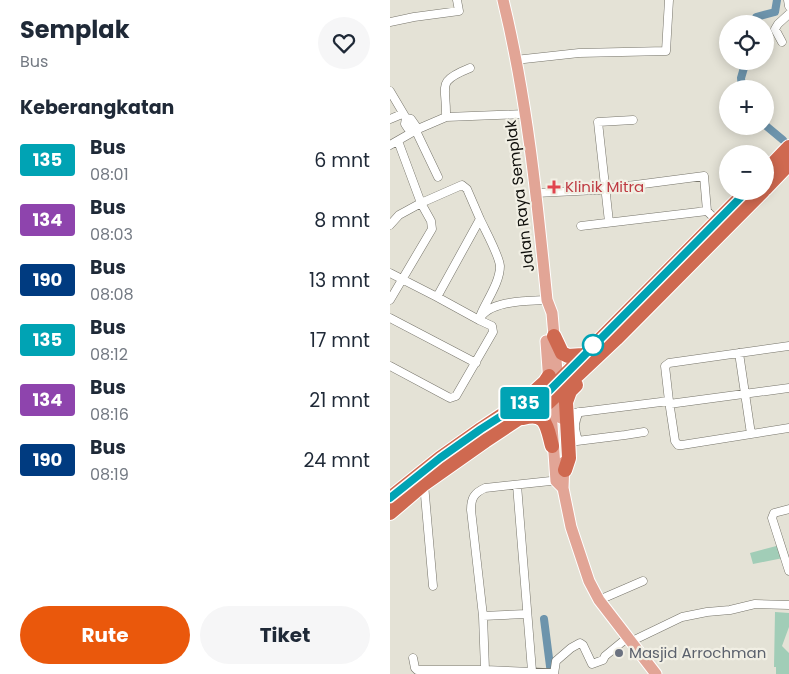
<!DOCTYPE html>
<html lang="id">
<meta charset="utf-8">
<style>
:root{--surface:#fff;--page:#f6f6f7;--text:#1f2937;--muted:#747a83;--accent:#ea580c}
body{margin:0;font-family:Poppins,sans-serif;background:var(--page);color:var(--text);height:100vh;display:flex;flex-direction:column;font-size:19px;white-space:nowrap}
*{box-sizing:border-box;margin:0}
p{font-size:16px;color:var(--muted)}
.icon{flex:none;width:28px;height:28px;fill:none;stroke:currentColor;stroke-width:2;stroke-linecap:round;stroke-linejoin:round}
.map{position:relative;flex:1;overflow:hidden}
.details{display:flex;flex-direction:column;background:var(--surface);width:390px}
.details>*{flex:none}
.badge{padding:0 10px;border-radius:4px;font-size:18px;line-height:32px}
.fabs{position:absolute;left:329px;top:15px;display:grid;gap:10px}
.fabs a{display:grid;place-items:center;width:55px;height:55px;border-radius:50%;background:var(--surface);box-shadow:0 2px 12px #0003;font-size:25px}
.map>.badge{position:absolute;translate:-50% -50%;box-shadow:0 0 0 2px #fff}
h2{padding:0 20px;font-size:19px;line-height:45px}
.round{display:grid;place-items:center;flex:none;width:52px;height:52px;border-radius:26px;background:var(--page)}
.summary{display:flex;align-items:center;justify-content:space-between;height:85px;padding:0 20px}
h1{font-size:24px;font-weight:700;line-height:38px}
.primary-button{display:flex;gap:10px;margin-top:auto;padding:10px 20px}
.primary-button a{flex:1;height:58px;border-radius:30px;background:var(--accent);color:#fff;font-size:20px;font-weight:700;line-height:58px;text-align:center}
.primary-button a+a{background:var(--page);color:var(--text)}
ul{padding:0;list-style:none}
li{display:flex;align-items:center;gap:15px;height:60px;padding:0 20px}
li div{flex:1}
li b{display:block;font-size:19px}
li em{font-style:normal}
li .badge{min-width:55px;font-weight:700;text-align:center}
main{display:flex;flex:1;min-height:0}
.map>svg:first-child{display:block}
.green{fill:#a1cdb7}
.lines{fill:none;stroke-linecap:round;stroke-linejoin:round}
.canal{stroke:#6d94ac;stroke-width:8}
.street-casing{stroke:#76746a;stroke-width:9}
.primary-casing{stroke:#fff;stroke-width:13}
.highway-casing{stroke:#fff;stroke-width:16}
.street{stroke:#fff;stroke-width:8}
.primary{stroke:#e2a596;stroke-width:11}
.highway{stroke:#cf6950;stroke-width:14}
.line-casing{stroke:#fff;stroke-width:11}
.line{stroke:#00a3b4;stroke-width:8}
.health-dot{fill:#e0444e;stroke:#f1efe4;stroke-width:2}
.stop-dot{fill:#fff;stroke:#00a3b4;stroke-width:2.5}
.worship-dot{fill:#6b7280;stroke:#f1efe4;stroke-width:2}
.labels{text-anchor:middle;stroke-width:4.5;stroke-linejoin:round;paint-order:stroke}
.health-label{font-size:15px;fill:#be3a42;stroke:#f1efe4;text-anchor:start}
.street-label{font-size:15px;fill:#0f0f0b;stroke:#f1efe4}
.worship-label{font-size:15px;fill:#5b616d;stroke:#f1efe4;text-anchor:start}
</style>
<main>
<section class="details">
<div class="summary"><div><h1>Semplak</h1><p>Bus</p></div><a class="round"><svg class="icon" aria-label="heart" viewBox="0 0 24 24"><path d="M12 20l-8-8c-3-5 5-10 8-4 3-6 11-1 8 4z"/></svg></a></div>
<h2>Keberangkatan</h2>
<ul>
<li><span class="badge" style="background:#00a3b4;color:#fff">135</span><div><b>Bus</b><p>08:01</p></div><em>6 mnt</em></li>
<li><span class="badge" style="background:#8e44ad;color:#fff">134</span><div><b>Bus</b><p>08:03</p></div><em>8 mnt</em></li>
<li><span class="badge" style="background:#003b80;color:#fff">190</span><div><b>Bus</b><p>08:08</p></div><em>13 mnt</em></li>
<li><span class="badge" style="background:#00a3b4;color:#fff">135</span><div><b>Bus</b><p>08:12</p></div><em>17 mnt</em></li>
<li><span class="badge" style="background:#8e44ad;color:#fff">134</span><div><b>Bus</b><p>08:16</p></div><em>21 mnt</em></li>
<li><span class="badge" style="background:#003b80;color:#fff">190</span><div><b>Bus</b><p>08:19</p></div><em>24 mnt</em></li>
</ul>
<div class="primary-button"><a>Rute</a><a>Tiket</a></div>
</section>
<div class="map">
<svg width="399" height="674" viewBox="0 0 399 674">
<rect width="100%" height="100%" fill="#e4e2d6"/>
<path class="green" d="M394,544L398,557L363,564L360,553Z
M385,612L399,613V627L392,646L399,653V674H386V667H384Z"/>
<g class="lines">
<path class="canal" d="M364,24L366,17L385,12L387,0
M352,89L351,78L356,61
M375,125L393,140
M154,619L161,674"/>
<defs>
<path id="street" d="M398,0L399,6
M0,22L24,17L69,11L67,0
M392,42L385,29L388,24L399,14
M125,60L189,53L276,51L279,0
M0,91L16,118
M56,117C57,85 45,82 80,68
M0,119L12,114
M26,131L48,177
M21,133L15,124L16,118L21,119L28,129
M0,145L28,129L56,117L135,114
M146,193L207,190L314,176L317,211L328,222
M90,219C95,230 109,255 110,266C110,282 97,300 91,314
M219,222L208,122L243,120
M0,225L9,215L31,203L8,141
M191,226L317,211
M0,273L47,297
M0,300L42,229L41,221L31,203L72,185L77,189L90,219L47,297L89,320C98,300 138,301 157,300
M0,318L86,363
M349,353L361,434
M0,366L60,398L66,396L103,332L102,326L89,320
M279,401L285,441L288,445H292L399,428
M279,404L399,388
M175,414L279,401L275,366L279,363L399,346
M188,440C184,429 184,422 189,412
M179,442L235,435L254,432
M34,484L43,586
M127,485L142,671
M399,509L384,513L382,518L399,571
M209,600L253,581
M93,616L137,614
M240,642L292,617L317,612L340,610L365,604L399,605
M23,658L25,668L27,670H95L164,673
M95,670L93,616L81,510C81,498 84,493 95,488L170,480
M164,674L166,661L181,648L190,643L193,645L202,664L213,660L215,656L237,638"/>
<path id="primary" d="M113,0C137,98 147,199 157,300L162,313L171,418
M156,341L166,481L173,488
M174,462L173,488L181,527L199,581L209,600L266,674"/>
<path id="highway" d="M375,172L399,147
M375,189L399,164
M164,336L172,353L178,356L193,355
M144,392L155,382L159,376
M133,418C157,411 157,428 162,446
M175,470L179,458L176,402L180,391L186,385
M0,498L50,458L91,429L115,413L159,391L357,191
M0,513L34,484L95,441L128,419L159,402L226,339L373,191"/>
</defs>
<use href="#street" class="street-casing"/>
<use href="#primary" class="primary-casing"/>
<use href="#highway" class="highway-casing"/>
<use href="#street" class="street"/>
<use href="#primary" class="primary"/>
<use href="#highway" class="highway"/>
</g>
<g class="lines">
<defs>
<path id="line" d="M0,498L50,458L91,429L116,413L159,391L357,191"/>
</defs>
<use href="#line" class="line-casing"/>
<use href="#line" class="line"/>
</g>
<path class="health-dot" d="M161.5 179.5h5v5h5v5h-5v5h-5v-5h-5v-5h5z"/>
<circle class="stop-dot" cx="203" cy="345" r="10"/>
<circle class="worship-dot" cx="229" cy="653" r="5"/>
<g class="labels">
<g class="health-label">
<text x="175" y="192">Klinik Mitra</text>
</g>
<g class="street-label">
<text transform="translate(130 196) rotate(-97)" y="5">Jalan Raya Semplak</text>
</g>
<g class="worship-label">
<text x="239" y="658">Masjid Arrochman</text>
</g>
</g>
</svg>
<div class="fabs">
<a><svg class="icon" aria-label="locate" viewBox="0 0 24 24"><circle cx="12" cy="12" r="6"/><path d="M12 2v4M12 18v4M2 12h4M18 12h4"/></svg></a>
<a>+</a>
<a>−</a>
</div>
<b class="badge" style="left:135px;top:403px;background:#00a3b4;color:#fff">135</b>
</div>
</main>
